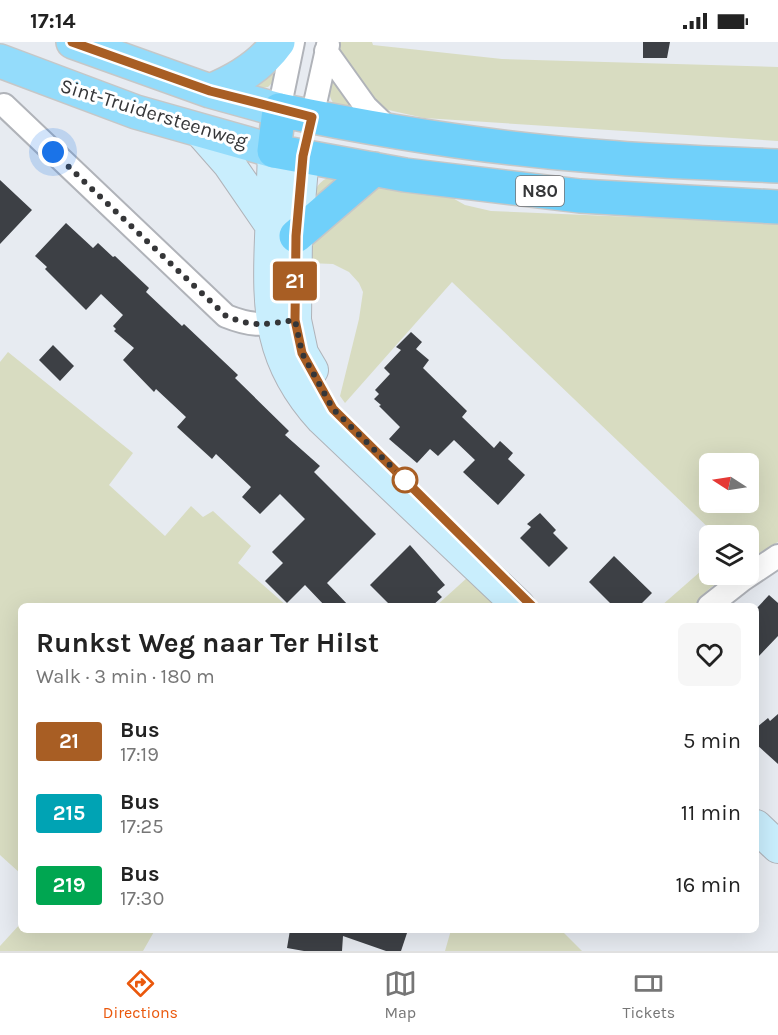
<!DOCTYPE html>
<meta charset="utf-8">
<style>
:root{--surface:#fff;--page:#f6f6f6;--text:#222;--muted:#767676;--line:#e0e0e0;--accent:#ea580c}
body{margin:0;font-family:Karla,sans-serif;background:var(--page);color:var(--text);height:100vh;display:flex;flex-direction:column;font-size:22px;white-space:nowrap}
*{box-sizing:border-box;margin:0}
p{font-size:20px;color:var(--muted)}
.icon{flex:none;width:33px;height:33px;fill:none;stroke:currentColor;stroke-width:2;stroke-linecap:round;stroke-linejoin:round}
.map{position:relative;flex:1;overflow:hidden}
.sheet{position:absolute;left:18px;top:561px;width:741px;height:330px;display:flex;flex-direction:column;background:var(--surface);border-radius:9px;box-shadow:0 6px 24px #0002}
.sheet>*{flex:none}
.badge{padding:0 12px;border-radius:4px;font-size:21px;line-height:39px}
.needle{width:39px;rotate:282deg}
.buttons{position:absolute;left:699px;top:411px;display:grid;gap:12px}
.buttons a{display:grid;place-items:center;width:60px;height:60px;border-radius:9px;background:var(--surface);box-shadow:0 6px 24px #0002;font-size:30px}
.you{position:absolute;width:30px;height:30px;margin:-15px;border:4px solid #fff;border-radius:50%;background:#1a73e8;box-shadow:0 0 0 9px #1a73e833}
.map>.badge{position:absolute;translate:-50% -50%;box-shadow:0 0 0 3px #fff}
.round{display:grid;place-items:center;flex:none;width:63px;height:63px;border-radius:9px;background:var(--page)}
.headline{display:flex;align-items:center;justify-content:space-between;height:102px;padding:0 18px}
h1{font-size:28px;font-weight:700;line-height:45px}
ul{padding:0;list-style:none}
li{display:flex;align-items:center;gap:18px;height:72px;padding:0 18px}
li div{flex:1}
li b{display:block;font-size:22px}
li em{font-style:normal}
li .badge{min-width:66px;font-weight:700;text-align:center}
.status{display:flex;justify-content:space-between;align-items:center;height:42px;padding:0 30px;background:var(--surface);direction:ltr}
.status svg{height:16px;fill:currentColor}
.dock{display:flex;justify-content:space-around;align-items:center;height:84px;border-top:2px solid var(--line);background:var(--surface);font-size:16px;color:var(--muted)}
.dock a{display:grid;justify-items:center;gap:3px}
.dock .on{color:var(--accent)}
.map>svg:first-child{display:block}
.green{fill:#d8dcc1;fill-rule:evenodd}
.building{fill:#3d4045}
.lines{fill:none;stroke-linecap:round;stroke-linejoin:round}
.minor-casing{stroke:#b0b3b9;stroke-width:26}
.secondary-casing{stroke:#b0b3b9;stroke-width:34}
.primary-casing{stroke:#c6c7c7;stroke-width:36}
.trunk-casing{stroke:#c6c7c7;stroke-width:36}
.minor{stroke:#fff;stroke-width:22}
.secondary{stroke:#c9eefd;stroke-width:32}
.primary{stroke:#94dcfb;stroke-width:33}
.trunk{stroke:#70d0fa;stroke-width:33}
.line-casing{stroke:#fff;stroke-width:14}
.line{stroke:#a85e24;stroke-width:9}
.walk{stroke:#353638;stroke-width:6;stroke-dasharray:0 10.8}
.stop-dot{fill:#fff;stroke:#a85e24;stroke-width:3}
.labels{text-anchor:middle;stroke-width:6;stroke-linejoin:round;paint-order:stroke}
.shield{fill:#fff;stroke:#727274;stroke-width:1.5}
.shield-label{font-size:18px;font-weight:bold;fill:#353638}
.street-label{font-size:20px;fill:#353638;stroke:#fff}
</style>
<div class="status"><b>17:14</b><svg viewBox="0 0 49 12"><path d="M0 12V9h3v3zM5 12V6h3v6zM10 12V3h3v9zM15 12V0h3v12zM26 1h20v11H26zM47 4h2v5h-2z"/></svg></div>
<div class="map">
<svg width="778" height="909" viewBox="0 0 778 909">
<rect width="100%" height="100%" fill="#e7ebf1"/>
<path class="green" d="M336,0H372L373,3L502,17L778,25V99L424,76L384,67L365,52L334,5Z
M279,15L278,35L268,45L249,48Z
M330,27L358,68L336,65C326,53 329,42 330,27Z
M332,134H352L311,160C315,147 318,139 332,134Z
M385,142L440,149L465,163L491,169L778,181V500L749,517L748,494L716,493L452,240L345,361L340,354L359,277L363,250L359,241L349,230L333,222L308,221L312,193L369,147ZM710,422H748V460H710Z
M8,310L133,411L109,443L165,494L191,464L203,475L213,469L251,504L238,521L287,564H21V832L0,813V320Z
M709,522L710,532L728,533L709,547L694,564H661Z
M468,535L498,564H436Z
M21,881V888H155L143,909H0V904Z
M451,888H561L582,909H445Z"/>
<path class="building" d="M643,0H670L667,16H643Z
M0,138L32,168L0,202Z
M66,181L93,206L98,201L113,215L115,214L149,246L146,250L182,284L184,282L238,333L235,336L289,389L285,393L320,424L314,430L376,492L327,541L349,564H325L305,543L287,561L265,539L283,521L272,510L305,477L280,452L260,472L242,455L251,445L216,412L212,417L177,385L186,375L156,347L154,350L123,318L134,306L114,289L116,287L113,284L123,273L101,252L86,268L45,227L47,225L35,214Z
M411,290L422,300L416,307L429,318L423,326L467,369L462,375L494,406L500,399L513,411L508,417L525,433L498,463L463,430L475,418L454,398L438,414L430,407L417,421L389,397L400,385L379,364L381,363L374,357L379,352L375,348L390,332L384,326L401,308L396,305Z
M53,303L74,324L60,339L39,318Z
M540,471L556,488L553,491L568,506L549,525L520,496L531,485L527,482Z
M410,503L445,543L437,550L442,555L432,564H391L370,543Z
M614,514L652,551L639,564H613L589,540Z
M769,553L778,561V594L756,617V567Z
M778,672V722L756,702V686L768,676L770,679Z
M290,888H408L401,909H386L343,894L342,909H304L287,906Z"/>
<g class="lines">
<defs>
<path id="minor" d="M326,9L366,65L391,89
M4,63L226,274C251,284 261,283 288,279
M279,68L293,0
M312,75L328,3
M709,564L742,538L778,514"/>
<path id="secondary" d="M200,89L229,122L271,183
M274,109C273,138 272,167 271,196C268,270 270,320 322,377L519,564
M303,114L296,194L295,278L302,311L312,328
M756,784L778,805"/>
<path id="primary" d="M73,0L210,49L279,68
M0,19L136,70L274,109
M210,49C237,38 261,24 278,0"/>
<path id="trunk" d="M778,124C720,121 662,120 605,115C495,107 386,90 279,68L274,109L405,133L580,154L778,165
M296,194L374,127"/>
</defs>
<use href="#minor" class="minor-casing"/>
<use href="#secondary" class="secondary-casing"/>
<use href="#primary" class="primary-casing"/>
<use href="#trunk" class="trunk-casing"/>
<use href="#minor" class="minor"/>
<use href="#secondary" class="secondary"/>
<use href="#primary" class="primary"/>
<use href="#trunk" class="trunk"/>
</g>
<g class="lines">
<defs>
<path id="line" d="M72,0L210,49L312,75L303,114L296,194L295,278L302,311L333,367L532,564"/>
</defs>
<use href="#line" class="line-casing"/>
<use href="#line" class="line"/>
<path class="walk" d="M53,110L226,274C255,286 265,282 295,278L302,311L333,367L405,438"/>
</g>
<circle class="stop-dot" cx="405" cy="438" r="12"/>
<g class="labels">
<rect class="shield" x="516" y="134" width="48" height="30" rx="4.5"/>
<g class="shield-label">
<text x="540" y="155">N80</text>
</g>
<g class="street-label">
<text transform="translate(154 71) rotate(17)" y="7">Sint-Truidersteenweg</text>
</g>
</g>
</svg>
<div class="buttons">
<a><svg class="needle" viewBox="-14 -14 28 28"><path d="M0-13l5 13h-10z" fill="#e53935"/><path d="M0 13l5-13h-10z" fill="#767676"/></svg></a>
<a><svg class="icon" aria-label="layers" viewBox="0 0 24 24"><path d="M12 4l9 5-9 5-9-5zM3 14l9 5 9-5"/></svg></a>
</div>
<div class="you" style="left:53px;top:110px"></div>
<b class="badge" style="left:295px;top:239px;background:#a85e24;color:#fff">21</b>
<section class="sheet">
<div class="headline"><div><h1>Runkst Weg naar Ter Hilst</h1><p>Walk · 3 min · 180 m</p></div><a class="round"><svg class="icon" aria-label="heart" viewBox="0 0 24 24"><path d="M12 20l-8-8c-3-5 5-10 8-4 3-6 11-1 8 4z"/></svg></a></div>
<ul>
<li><span class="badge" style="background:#a85e24;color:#fff">21</span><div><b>Bus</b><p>17:19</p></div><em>5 min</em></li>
<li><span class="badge" style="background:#00a3b4;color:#fff">215</span><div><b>Bus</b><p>17:25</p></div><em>11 min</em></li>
<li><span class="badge" style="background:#00a651;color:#fff">219</span><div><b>Bus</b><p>17:30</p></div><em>16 min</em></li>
</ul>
</section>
</div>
<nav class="dock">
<a class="on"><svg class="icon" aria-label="directions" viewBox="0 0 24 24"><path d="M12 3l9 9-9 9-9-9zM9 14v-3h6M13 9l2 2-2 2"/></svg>Directions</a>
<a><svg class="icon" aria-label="map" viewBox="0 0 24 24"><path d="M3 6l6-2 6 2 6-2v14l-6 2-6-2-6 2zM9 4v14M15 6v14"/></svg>Map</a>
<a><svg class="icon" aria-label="tickets" viewBox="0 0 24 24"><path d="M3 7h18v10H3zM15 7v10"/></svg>Tickets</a>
</nav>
